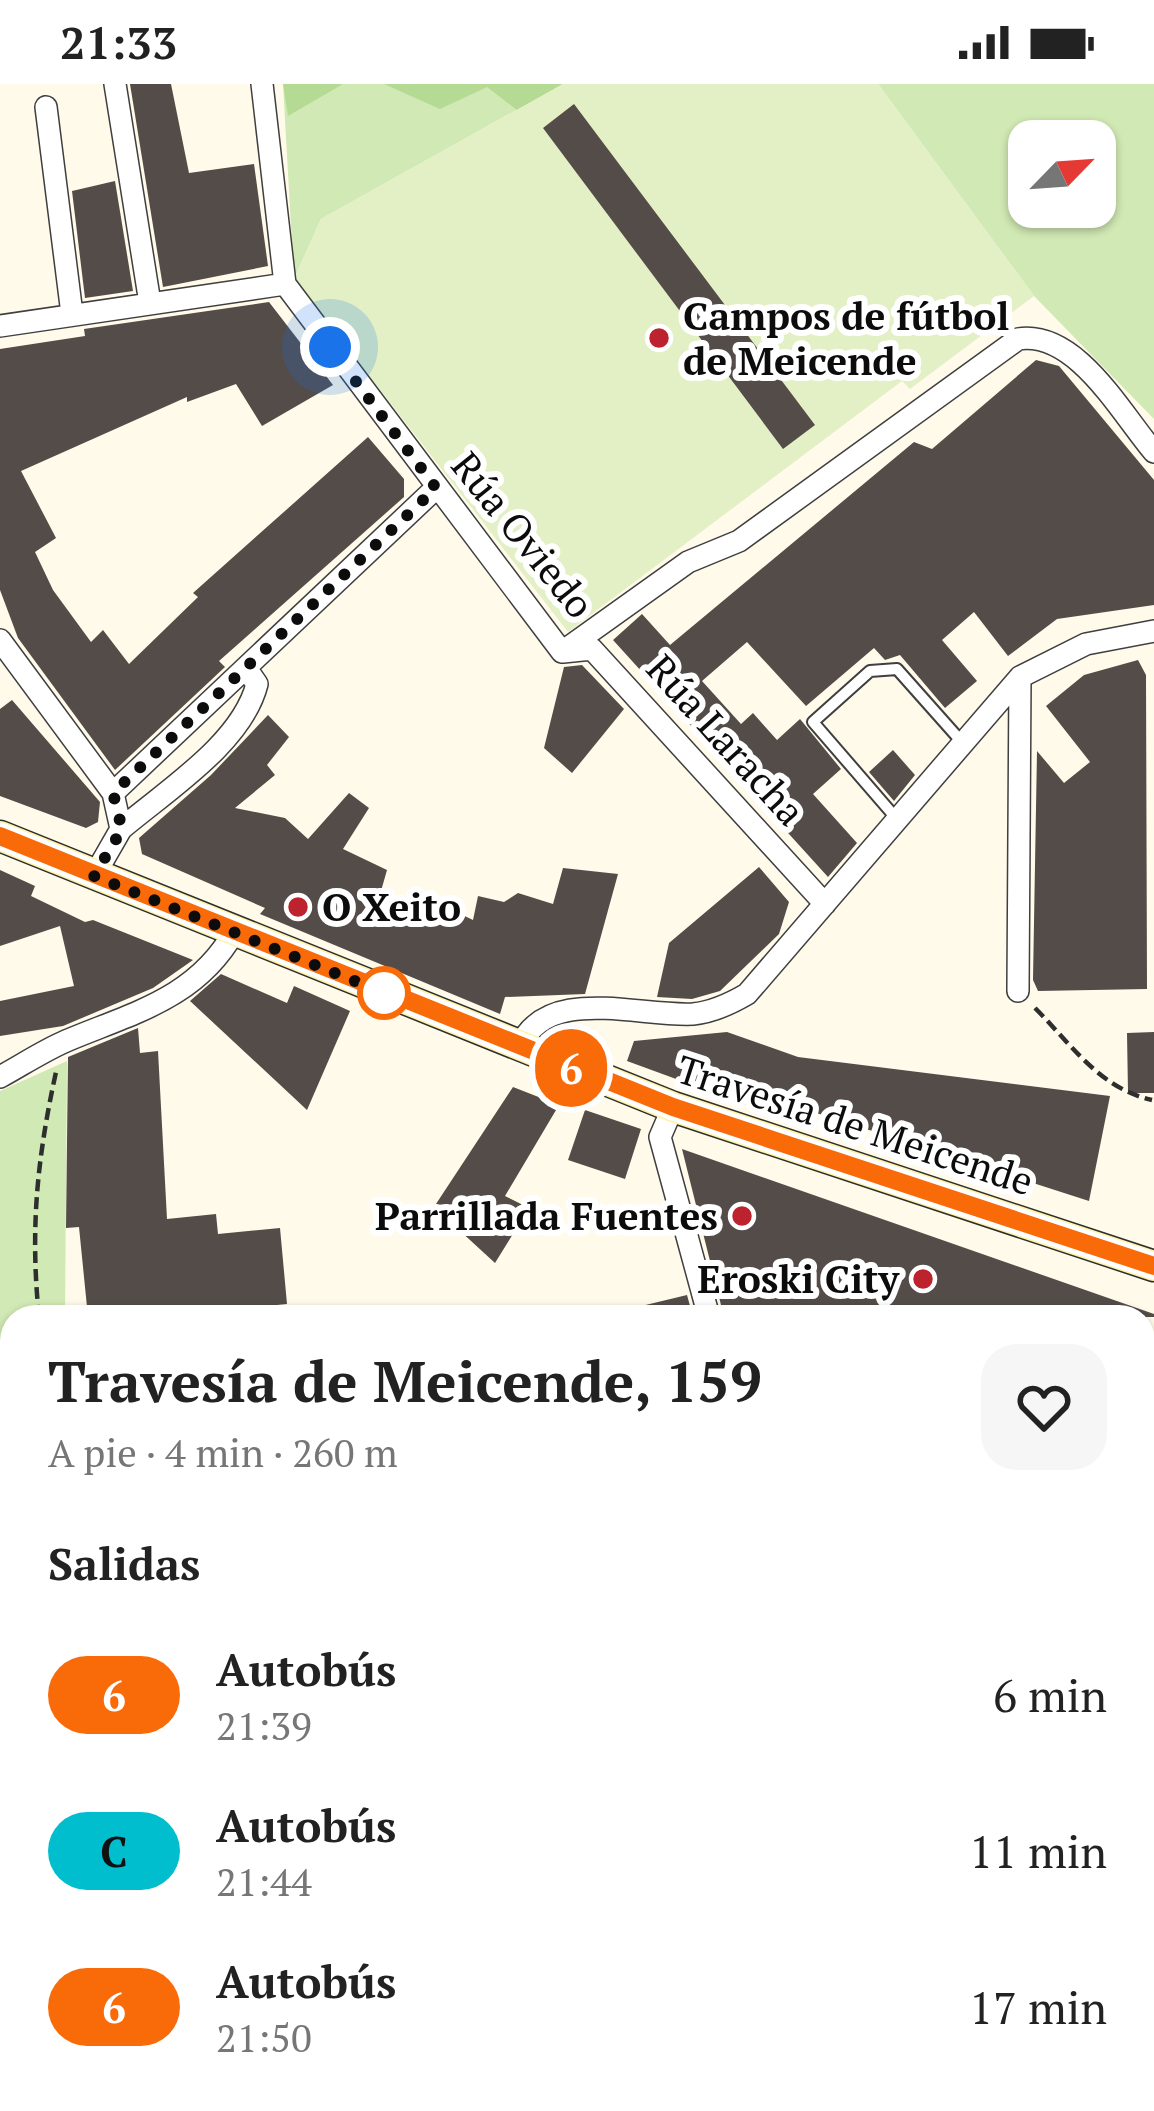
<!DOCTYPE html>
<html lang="es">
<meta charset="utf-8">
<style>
:root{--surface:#fff;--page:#f6f6f6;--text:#222;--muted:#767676}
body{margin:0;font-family:"PT Serif",serif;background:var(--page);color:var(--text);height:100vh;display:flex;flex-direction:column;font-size:45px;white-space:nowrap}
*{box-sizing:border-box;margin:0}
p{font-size:39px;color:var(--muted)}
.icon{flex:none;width:66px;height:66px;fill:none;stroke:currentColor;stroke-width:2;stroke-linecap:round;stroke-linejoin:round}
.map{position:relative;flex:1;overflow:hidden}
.sheet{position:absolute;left:0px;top:1221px;width:1155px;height:807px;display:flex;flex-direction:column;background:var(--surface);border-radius:36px 36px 0 0;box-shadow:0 3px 9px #0004}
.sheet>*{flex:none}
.badge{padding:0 24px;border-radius:39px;font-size:42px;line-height:78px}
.needle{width:78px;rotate:65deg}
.tools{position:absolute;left:1008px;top:36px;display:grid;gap:24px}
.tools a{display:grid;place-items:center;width:108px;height:108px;border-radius:24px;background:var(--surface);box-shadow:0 3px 9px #0004;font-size:60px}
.you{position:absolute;width:60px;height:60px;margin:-30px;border:9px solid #fff;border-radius:50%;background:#1a73e8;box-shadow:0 0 0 18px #1a73e833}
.map>.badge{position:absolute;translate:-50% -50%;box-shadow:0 0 0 6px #fff}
h2{padding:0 48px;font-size:45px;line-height:108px}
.round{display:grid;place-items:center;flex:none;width:126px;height:126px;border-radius:36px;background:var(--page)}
.headline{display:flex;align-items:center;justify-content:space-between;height:204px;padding:0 48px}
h1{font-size:57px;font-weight:800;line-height:90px}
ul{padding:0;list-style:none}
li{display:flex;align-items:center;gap:36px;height:156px;padding:0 48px}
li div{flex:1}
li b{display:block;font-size:45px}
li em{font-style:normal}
li .badge{min-width:132px;font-weight:700;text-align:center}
.status{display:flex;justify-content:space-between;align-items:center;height:84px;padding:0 60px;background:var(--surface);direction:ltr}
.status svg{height:33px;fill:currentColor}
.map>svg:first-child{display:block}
.green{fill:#d1e9b4;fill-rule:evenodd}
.forest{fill:#b5da94}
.pitch{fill:#e3f0c6}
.building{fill:#544c48}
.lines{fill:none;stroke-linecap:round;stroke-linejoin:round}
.lane-casing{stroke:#3f3f3f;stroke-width:14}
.street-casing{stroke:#3f3f3f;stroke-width:24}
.secondary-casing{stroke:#2e2e2e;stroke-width:33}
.path{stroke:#2e2e2e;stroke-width:4.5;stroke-dasharray:12 6;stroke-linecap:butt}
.lane{stroke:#fff;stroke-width:10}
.street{stroke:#fff;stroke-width:21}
.secondary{stroke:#fff3a5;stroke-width:30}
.line-casing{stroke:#fff;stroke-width:27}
.line{stroke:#f96b09;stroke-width:18}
.walk{stroke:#0c0c0c;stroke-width:12;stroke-dasharray:0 21.6}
.poi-dot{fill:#bc232e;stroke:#fff;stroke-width:4.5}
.stop-dot{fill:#fff;stroke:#f96b09;stroke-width:6}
.labels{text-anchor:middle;stroke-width:12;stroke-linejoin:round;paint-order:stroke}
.poi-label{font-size:39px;font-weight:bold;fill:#0c0c0c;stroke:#fff;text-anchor:start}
.street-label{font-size:39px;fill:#0c0c0c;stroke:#fff}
</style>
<div class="status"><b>21:33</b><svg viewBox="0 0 49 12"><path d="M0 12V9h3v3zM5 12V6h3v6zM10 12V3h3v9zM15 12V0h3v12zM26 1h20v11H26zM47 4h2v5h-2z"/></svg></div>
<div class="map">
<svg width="1154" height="2027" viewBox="0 0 1154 2027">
<rect width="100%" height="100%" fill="#fffaea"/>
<path class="green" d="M283,0H563L321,135L294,195Z
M878,0H1154V335L1034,212ZM1095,57V123H1029V57Z
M67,977L65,1233H12V1311L0,1304V1007Z
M1154,1414V2027H540L538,2016H1143V1457Z"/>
<path class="forest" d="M283,0H343L288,32Z
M384,0H563L517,26L487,3L440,25Z"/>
<path class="pitch" d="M563,0H878L1034,212L910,305L902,297L568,548L294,195L321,135Z
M347,1222L348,1233L254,1232Z"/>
<path class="building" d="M130,0H171L189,89L254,80L268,182L163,203Z
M574,20L815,341L783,365L543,44Z
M115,97L133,207L85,214L72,107Z
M269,218L333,301L262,342L236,300L187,318V313L21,387L56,454L35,468L53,506L91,558L103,546L129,580L198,513L193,509L368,353L404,395V413L219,577L225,583L115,686L18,554L0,506V265L85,252L84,245Z
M1036,276L1059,282L1154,396V521L1057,535L1008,572L974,528L942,556L977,597L945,624L900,571L885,576L874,564L806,622L747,558L702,597L741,640L753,629L777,656L800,635L841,685L813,710L857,759L828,793L613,556L642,530L670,561L914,358L932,365Z
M1138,576L1146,591L1147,905L1038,907L1033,896L1037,667L1064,699L1090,678L1046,622L1084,591Z
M582,581L624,625L572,689L544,664L564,583Z
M12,616L100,718L98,738L86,744L0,712V625Z
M268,631L289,653L267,681L275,691L235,724L285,734L308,755L349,709L369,724L343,765L387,786L379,814L418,829L425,813L473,836L478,812L504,818L518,809L553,820L563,784L618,790L585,910L505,913L500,930L260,830L265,824L142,770L139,754L211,691Z
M893,666L915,691L894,717L869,688Z
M759,783L789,818L779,850L720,907L692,915L657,913L669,859Z
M0,786L35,802L31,812L85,838L93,836L193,876L153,904L63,942L0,952V917L74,902L60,842L0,862Z
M221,890L287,919L294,902L350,927L307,1026L190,917Z
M138,944L140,969L158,967L167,1135L216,1130L218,1150L280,1144L287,1220L226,1226V1233H88L79,1143L66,1144L68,973Z
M727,948L798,973L1110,1012L1089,1117L804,1025L799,1040L627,977L634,957Z
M1154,948V1009H1128L1127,949Z
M513,1003L559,1021L505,1112L529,1124L495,1179L434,1123Z
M585,1026L641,1045L625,1095L568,1076Z
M682,1065L1154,1230V1233H724Z
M687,1211L693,1233H630L629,1225Z"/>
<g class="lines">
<defs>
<path id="lane" d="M896,734L813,638L870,587L897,585L961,657"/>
<path id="street" d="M115,0L150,219
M262,0L285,200L562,568
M46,23L72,230
M0,242L285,200
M0,556L113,709L121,745L94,792
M562,568L688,478L739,457L1018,255C1076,246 1120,328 1154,368
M563,568L592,565L825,820
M113,709L436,404
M121,745C167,706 242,659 257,600L246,584
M1018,907L1020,593
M519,964C546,900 637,933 693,930C713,928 730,920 747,910L1020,593L1086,560L1154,547
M0,993C22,981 43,967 66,957C132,929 196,915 234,848
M673,1023L660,1053L709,1233
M1143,1365L1154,1368
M0,1425L12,1431
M0,1676L12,1694
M0,1967L12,1961
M235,2016L250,2027
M430,2016L433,2027"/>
<path id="secondary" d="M0,752L673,1023L1154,1182"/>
</defs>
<use href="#lane" class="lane-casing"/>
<use href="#street" class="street-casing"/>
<use href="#secondary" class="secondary-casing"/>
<path class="path" d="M1035,924C1072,961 1099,1004 1152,1016
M39,1233C30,1145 37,1075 56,988
M0,1305L12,1312"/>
<use href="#lane" class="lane"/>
<use href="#street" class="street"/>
<use href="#secondary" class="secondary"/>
</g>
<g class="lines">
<defs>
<path id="line" d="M0,752L673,1023L1154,1182"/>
</defs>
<use href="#line" class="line-casing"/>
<use href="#line" class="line"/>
<path class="walk" d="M330,263L436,404L113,709L122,745L94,792L392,912L384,909"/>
</g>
<g class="poi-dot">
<circle cx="659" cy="254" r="12"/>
<circle cx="298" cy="823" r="12"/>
<circle cx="742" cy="1132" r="12"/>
<circle cx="923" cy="1195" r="12"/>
</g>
<circle class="stop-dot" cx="384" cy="909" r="24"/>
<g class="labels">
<g class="poi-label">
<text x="683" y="246">Campos de fútbol<tspan x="683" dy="45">de Meicende</tspan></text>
<text x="322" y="837">O Xeito</text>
<text x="718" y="1146" text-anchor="end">Parrillada Fuentes</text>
<text x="899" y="1209" text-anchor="end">Eroski City</text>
</g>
<g class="street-label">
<text transform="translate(523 451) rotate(51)" y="14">Rúa Oviedo</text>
<text transform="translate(726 656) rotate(48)" y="14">Rúa Laracha</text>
<text transform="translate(855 1041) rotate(18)" y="14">Travesía de Meicende</text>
</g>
</g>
</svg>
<div class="tools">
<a><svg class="needle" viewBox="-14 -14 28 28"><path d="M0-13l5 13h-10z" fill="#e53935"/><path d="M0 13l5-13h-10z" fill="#767676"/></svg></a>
</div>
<div class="you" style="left:330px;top:263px"></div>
<b class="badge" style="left:571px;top:984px;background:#f96b09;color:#fff">6</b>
<section class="sheet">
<div class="headline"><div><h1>Travesía de Meicende, 159</h1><p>A pie · 4 min · 260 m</p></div><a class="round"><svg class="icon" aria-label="heart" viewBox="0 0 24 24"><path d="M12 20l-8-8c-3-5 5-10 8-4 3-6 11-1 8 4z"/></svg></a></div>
<h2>Salidas</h2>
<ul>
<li><span class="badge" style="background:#f96b09;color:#fff">6</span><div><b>Autobús</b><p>21:39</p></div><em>6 min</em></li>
<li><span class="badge" style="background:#00bece;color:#111">C</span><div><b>Autobús</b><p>21:44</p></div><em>11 min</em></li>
<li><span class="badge" style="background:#f96b09;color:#fff">6</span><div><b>Autobús</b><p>21:50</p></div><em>17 min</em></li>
</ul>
</section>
</div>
